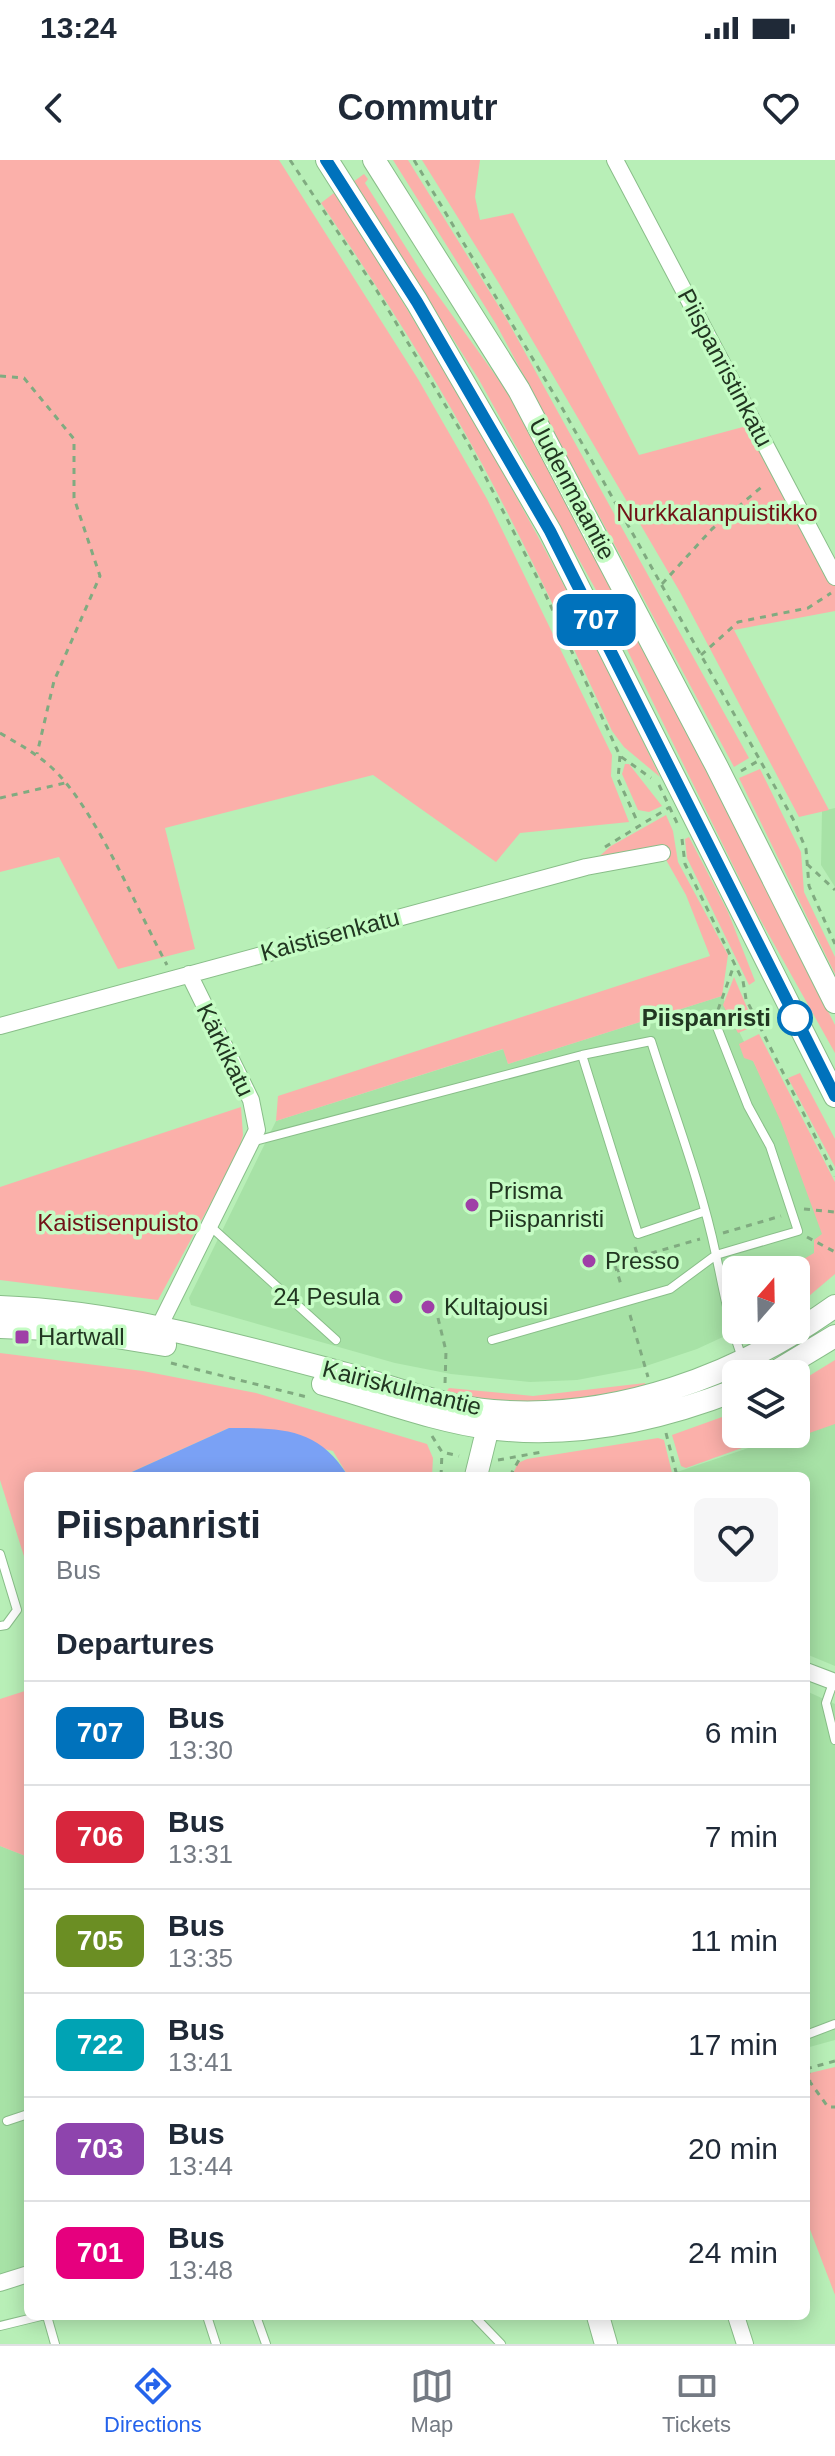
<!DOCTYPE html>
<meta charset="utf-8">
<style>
:root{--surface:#fff;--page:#f6f6f7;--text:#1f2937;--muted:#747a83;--line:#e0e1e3;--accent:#2563eb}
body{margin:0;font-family:Arial,sans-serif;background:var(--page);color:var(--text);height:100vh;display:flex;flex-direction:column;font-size:30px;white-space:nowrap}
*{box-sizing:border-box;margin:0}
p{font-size:26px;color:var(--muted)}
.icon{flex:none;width:44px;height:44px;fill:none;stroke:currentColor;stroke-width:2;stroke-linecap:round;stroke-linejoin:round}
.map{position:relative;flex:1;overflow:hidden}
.sheet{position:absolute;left:24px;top:1312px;width:786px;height:848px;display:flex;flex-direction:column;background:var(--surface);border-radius:12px;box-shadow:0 4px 20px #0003}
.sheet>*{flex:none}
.badge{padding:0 16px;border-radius:12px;font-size:28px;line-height:52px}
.needle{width:52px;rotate:20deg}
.controls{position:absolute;left:722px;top:1096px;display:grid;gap:16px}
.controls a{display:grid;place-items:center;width:88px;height:88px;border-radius:12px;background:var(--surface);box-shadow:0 4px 20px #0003;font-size:40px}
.map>.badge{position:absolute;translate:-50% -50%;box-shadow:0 0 0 4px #fff}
h2{padding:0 32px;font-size:30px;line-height:72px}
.round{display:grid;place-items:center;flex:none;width:84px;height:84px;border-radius:12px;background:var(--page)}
.overview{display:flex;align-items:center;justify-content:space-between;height:136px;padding:0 32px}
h1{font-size:38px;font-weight:800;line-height:60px}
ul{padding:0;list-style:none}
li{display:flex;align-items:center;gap:24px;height:104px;padding:0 32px;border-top:2px solid var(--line)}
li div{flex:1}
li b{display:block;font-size:30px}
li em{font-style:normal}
li .badge{min-width:88px;font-weight:700;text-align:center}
.status{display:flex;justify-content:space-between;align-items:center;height:56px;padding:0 40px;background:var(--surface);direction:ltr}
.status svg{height:22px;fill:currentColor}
header{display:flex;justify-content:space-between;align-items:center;height:104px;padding:0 32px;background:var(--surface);font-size:36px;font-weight:800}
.menu{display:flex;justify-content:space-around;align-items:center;height:112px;border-top:2px solid var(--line);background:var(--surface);font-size:22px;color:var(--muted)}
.menu a{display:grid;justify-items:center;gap:4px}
.menu .selected{color:var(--accent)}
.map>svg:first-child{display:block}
.built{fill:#a7e2a6}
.green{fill:#fbb0aa}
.water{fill:#7aa1f5}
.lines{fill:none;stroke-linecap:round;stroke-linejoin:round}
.lane-casing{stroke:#89be89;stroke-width:10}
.street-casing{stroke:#89be89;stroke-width:18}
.secondary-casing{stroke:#89be89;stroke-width:24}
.path{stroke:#80ab80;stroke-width:3;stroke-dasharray:6 6;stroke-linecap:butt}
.lane{stroke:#fff;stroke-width:8}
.street{stroke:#fff;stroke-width:16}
.secondary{stroke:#fff;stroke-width:22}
.path-bridge{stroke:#80ab80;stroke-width:3;stroke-dasharray:6 6;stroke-linecap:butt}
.line-casing{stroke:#fff;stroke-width:18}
.line{stroke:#0072bc;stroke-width:12}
.stop-dot{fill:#fff;stroke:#0072bc;stroke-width:4}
.poi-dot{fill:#9f3fa7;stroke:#c5fcc4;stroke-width:3}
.labels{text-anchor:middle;stroke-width:7;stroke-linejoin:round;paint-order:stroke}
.street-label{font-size:24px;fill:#213621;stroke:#c5fcc4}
.park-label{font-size:24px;fill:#711217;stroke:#c5fcc4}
.stop-label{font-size:24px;font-weight:bold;fill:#213621;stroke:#c5fcc4;text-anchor:end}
.poi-label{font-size:24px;fill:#213621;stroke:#c5fcc4;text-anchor:start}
</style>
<div class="status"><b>13:24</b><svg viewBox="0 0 49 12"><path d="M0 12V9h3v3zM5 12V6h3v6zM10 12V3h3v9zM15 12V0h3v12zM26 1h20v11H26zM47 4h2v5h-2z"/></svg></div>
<header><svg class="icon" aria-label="back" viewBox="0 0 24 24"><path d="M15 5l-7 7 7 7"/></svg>Commutr<svg class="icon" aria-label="heart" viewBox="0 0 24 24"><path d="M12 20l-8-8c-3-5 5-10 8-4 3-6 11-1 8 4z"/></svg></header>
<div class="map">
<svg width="835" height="2184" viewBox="0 0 835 2184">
<rect width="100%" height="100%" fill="#b8efb7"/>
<path class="built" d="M835,648V727L821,705L822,651Z
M722,836L835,1071V1102L796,1110H736L738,1170L697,1189L640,1208L577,1220L530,1222L451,1214L395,1203L191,1145L189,1138L276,961L504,889L508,904Z
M835,1259V1506L806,1494V1316H638L680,1311Z
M806,1531L835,1544V1880L806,1888Z
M0,1686L28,1697V2114L0,2123Z"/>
<path class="green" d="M0,0H279L418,219L487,339L612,595L611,616L629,662L520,673L496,702L373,615L165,668L195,789L118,809L59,697L0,712Z
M393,0H408L506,158L749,598L734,607L496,164Z
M422,0H480L475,37L480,60L513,53L639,295L754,264L835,417V451L734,470L829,650L799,657L680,432L500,125Z
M364,14L368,19L365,23L424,116L511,237L628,456L835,865V893L755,750L611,457L478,218L353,22Z
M334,33C456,221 564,415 660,617L624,587L612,571C570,480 528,390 481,302C433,213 378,127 321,43Z
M625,604H629L662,646L649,652L638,650L622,614Z
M760,609L801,692L804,732L835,797V814L739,618Z
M666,655L673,671L678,702L728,795L722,836L508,904L503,889L276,961L278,936L710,796L686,735L665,698L595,700L611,686Z
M689,677L728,752L755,821L749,825L687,698L685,679Z
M734,817L755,866L738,873L723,845Z
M759,874L835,1022V1114L796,1147V1110H785L814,1093V1080L822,1074L781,962L753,901L744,898L739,884Z
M800,913L835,979V1007L788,918Z
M241,947L243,975L238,993L158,1140L0,1120V1027Z
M0,1193L143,1211L256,1233L427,1284L433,1298L432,1316H348L333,1291L229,1268L123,1316H28V1409L0,1320Z
M835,1200V1264L795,1278C779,1271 706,1302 686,1308L681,1306L672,1275L736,1252V1274H796V1224Z
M645,1223L647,1230L532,1245L443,1236L449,1228L533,1236Z
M658,1278L664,1280L672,1313L667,1316H512L518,1303L527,1299Z
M28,1530V1697L0,1686V1539Z
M835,1907V2135L806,2059V1914Z"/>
<path class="water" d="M229,1268C281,1268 318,1267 348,1316H123Z"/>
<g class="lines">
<defs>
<path id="lane" d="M582,895L638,1074L703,1052
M255,981L582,895L651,881C673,951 701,1023 716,1095C725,1137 731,1175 749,1214
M210,1066L336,1180
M492,1180L670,1129L716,1095L798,1071L770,986L748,946L715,862
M0,1394L17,1450L6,1465L0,1466
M834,1520L826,1543L835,1580
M806,1875L835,1864
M7,1961L28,1954
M47,2156L55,2184
M207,2156L216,2184
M256,2156L266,2184
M474,2156L501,2184
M0,2166L41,2156"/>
<path id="street" d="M615,0L835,417
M0,866L586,707L662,693
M154,1177L257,970L251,940L189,814
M806,1511L835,1522
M0,2123L28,2114
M736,2156L745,2184"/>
<path id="secondary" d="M327,0L417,142L550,371L835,936
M374,0L519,230L716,605L835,842
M0,1147C117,1151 233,1184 346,1214C393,1227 444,1247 493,1251C615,1261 737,1216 835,1146
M0,1167L74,1170L165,1185
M772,1214L835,1176
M323,1224C374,1238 438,1262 489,1268C573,1279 659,1260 736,1230
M476,1316L491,1255
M598,2156L606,2184"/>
</defs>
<use href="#lane" class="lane-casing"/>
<use href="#street" class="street-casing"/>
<use href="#secondary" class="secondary-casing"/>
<path class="path" d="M290,0L377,131L468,283L542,427L620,596L651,618
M414,0L561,246L793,659L806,689L809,726L835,784
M0,216L24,218L74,279V338L100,416L54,521L37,594
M662,424L712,369L765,324
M701,495L738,462L808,448L831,433
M0,573C22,586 43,597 60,616C100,660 138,751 167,805
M620,596L618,619L638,663
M741,611L758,601
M0,638L65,623
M682,679L685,704L743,821L746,839L835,1016
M605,687L670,647
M807,704L835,730
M718,850L734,805
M804,1049L835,1052
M723,1073L781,1056
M807,1077L835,1092
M635,1087L638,1097L700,1079
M733,1103L736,1115
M615,1105L622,1128
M617,1111L640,1104L638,1097
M630,1155L648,1217
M438,1158L446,1191L445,1224
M171,1203L307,1237
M666,1273L677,1316
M432,1276L442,1292L459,1296
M498,1300L542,1292
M441,1316L442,1292
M510,1316L520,1298
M808,1908L810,1922L828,1947H835
M806,1909L835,1901"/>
<use href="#lane" class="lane"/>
<use href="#street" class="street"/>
<use href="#secondary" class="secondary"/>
<path class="path-bridge" d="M659,625L678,665"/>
</g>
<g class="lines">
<defs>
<path id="line" d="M326,0L417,142L550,371L835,936"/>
</defs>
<use href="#line" class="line-casing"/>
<use href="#line" class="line"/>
</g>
<circle class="stop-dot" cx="795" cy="858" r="16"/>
<g class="poi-dot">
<circle cx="472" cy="1045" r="8"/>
<circle cx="589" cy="1101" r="8"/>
<circle cx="396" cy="1137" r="8"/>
<circle cx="428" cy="1147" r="8"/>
<rect x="14" y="1169" width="16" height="16" rx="4"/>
</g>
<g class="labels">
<g class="street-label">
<text transform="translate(725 208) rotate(62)" y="8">Piispanristinkatu</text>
<text transform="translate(572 329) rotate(62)" y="8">Uudenmaantie</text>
<text transform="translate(330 775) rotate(-15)" y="8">Kaistisenkatu</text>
<text transform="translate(225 890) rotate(64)" y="8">Kärkikatu</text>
<text transform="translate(402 1228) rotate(14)" y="8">Kairiskulmantie</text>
</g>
<g class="park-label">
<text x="717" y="361">Nurkkalanpuistikko</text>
<text x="118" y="1071">Kaistisenpuisto</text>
</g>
<g class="stop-label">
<text x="771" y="866">Piispanristi</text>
</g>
<g class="poi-label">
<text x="488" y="1039">Prisma<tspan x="488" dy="28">Piispanristi</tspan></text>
<text x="605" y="1109">Presso</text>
<text x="380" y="1145" text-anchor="end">24 Pesula</text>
<text x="444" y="1155">Kultajousi</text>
<text x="38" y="1185">Hartwall</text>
</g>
</g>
</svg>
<div class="controls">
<a><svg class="needle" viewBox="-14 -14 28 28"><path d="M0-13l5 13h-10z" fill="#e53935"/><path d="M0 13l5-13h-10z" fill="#747a83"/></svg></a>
<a><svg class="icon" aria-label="layers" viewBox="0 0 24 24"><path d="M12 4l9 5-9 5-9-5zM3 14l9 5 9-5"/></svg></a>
</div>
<b class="badge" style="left:596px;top:460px;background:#0072bc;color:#fff">707</b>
<section class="sheet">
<div class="overview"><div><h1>Piispanristi</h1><p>Bus</p></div><a class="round"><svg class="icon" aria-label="heart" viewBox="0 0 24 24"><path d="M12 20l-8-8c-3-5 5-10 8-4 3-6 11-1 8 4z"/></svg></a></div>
<h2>Departures</h2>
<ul>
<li><span class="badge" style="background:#0072bc;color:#fff">707</span><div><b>Bus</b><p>13:30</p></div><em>6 min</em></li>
<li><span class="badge" style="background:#d7263d;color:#fff">706</span><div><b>Bus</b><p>13:31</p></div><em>7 min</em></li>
<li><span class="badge" style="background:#6b8e23;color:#fff">705</span><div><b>Bus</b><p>13:35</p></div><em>11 min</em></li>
<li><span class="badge" style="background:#00a3b4;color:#fff">722</span><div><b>Bus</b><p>13:41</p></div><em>17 min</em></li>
<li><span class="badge" style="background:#8e44ad;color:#fff">703</span><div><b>Bus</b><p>13:44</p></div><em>20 min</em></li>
<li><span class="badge" style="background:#e6007e;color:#fff">701</span><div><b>Bus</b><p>13:48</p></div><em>24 min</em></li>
</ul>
</section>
</div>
<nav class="menu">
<a class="selected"><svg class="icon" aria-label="directions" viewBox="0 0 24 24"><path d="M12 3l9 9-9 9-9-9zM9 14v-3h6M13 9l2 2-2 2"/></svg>Directions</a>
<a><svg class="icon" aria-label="map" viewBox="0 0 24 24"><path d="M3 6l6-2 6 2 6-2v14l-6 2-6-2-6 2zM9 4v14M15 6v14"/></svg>Map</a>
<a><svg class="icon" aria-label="tickets" viewBox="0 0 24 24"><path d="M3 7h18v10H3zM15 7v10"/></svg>Tickets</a>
</nav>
